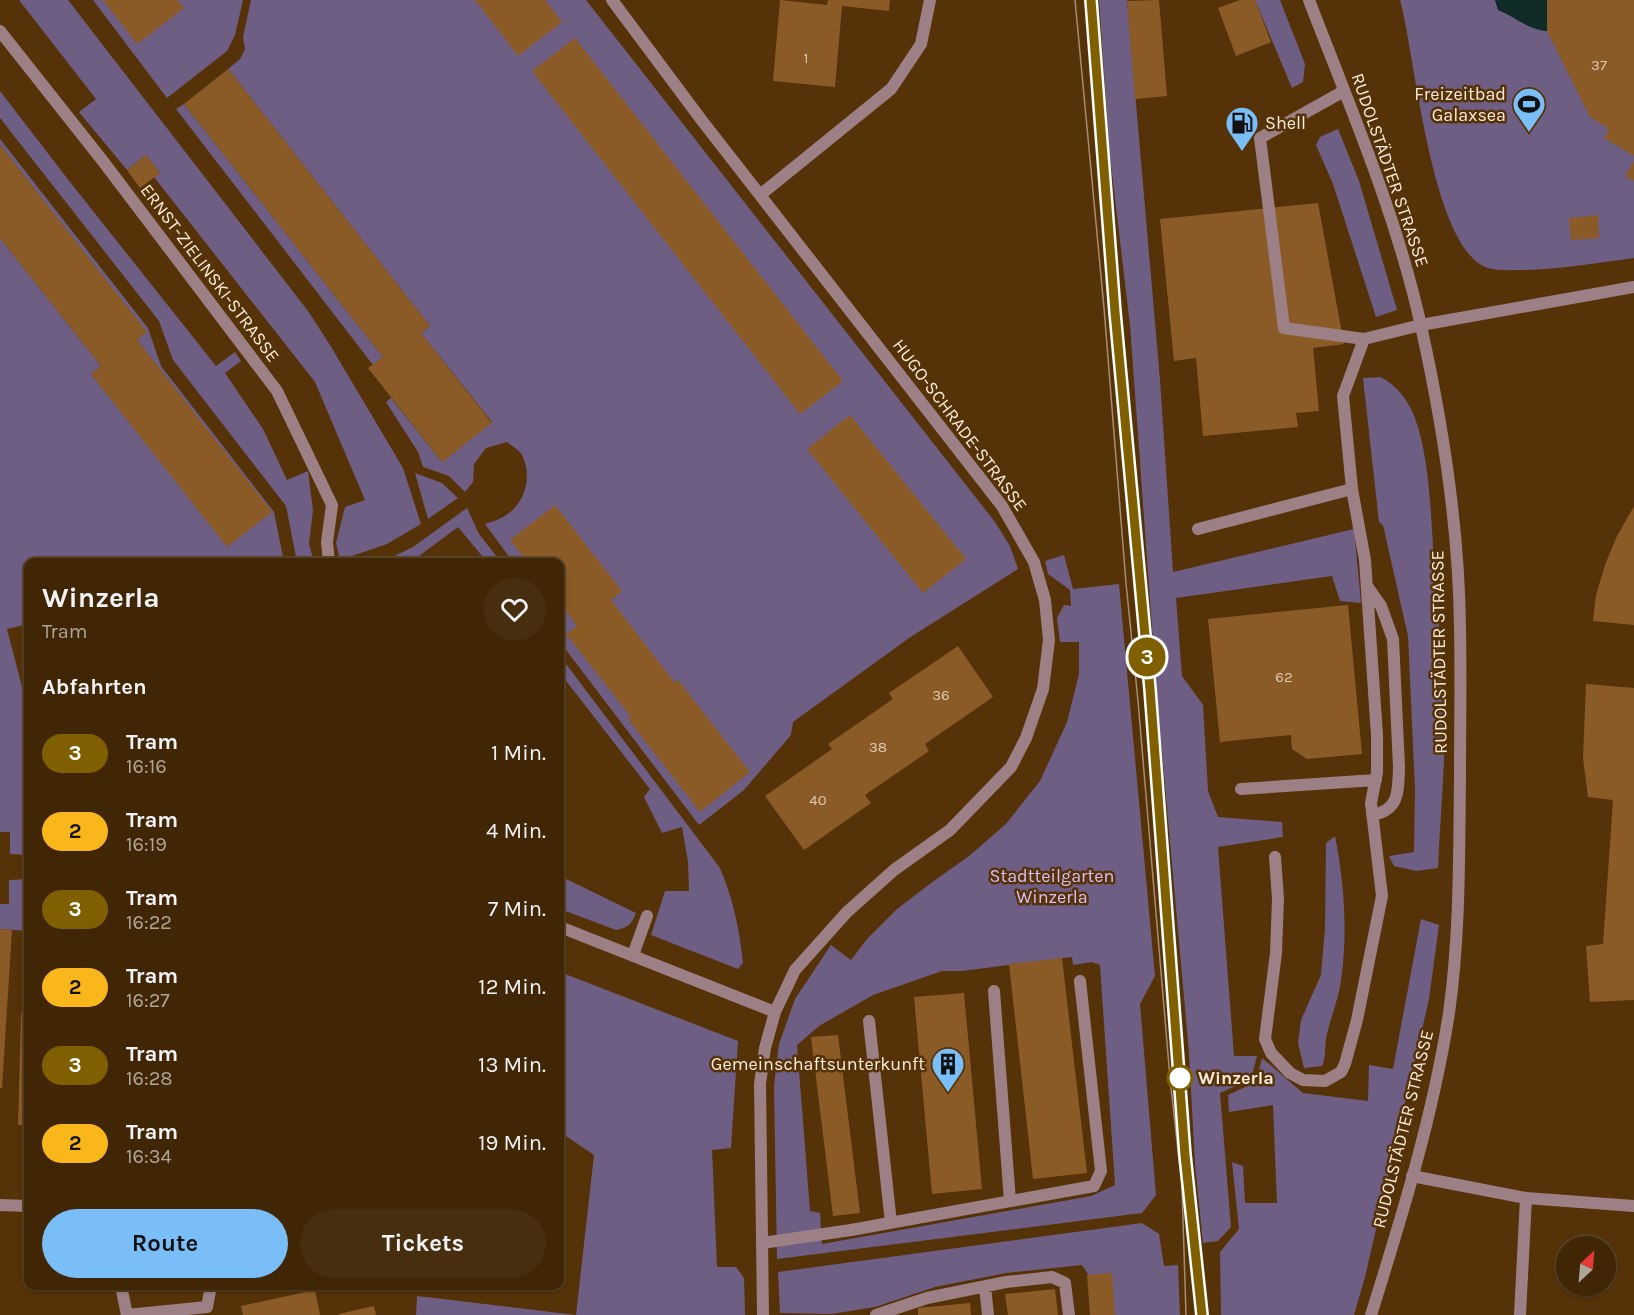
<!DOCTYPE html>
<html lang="de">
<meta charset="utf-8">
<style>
:root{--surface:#402605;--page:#472e0f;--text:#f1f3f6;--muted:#aea59a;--line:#594327;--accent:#7abef8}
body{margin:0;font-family:Karla,sans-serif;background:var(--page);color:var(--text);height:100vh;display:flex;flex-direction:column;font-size:22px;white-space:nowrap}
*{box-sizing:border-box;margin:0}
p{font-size:20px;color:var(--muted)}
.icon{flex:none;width:33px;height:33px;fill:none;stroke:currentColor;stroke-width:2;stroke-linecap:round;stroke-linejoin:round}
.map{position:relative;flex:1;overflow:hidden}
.side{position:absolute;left:24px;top:558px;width:540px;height:732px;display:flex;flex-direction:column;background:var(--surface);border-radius:12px;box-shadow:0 2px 4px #0004,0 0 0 2px var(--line)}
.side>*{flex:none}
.badge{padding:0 12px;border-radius:20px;font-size:21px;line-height:39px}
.needle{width:39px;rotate:26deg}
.tools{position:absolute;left:1556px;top:1236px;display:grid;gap:12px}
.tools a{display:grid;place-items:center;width:60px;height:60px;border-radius:50%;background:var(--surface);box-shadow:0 2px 4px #0004,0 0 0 2px var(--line);font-size:30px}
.map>.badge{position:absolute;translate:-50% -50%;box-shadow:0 0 0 3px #fff}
h2{padding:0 18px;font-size:22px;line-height:54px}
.round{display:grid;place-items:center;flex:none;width:63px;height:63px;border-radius:32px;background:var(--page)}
.overview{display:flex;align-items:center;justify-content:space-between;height:102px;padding:0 18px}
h1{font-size:28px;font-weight:700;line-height:45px}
.button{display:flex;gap:12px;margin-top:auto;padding:12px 18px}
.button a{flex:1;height:69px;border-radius:36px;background:var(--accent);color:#111;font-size:24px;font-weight:700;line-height:69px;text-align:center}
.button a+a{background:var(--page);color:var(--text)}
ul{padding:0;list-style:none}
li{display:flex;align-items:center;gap:18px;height:78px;padding:0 18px}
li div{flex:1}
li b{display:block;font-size:22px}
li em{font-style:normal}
li .badge{min-width:66px;font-weight:700;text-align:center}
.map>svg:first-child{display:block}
.green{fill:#6f5e84;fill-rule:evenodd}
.water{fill:#112b28}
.building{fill:#8b5b27}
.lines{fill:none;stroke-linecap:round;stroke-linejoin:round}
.service{stroke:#9d8085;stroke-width:12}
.minor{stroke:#9d8085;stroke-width:12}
.tertiary{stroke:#9d8085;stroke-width:12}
.tram{stroke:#a78d70;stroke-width:1.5}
.line-casing{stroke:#fff;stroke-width:14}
.line{stroke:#7f5f00;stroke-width:9}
.stop-dot{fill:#fff;stroke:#7f5f00;stroke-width:3}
.labels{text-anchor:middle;stroke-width:5;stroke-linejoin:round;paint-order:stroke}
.number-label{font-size:15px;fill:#e0c7af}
.poi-label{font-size:18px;fill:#fcebdc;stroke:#553207;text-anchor:end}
.street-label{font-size:18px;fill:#fcebdc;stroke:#553207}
.park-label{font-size:18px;fill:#dbbffd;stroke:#553207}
.stop-label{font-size:18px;font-weight:bold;fill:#fcebdc;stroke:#553207;text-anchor:start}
</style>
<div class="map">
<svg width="1634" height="1315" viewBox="0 0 1634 1315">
<rect width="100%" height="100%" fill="#553207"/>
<path class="green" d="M19,0H68L308,311L330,345L403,468L421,524L387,544L340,560L336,543L345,507L365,500L315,382L154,177L160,173L146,155L127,170L79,112L96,99Z
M93,0H243L235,35L227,51L167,98Z
M251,0H586L995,522L1010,546L1018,569L909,638L793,722L791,735L744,790L699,825L560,642V562H513L485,524C491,522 498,520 503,517C525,505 533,477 522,455C519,450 512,446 507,442L486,448L474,464L473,482L465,492L449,476L423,467L418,452L386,402L391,398L442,462L492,422L421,333L430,326L228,69L240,59L245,49L243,37Z
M1099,0H1127L1160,380L1173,572L1354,529L1361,603L1340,601L1332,576L1176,598L1182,676L1203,705L1208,791L1218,817L1282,822L1283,837L1218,847L1234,1056H1257L1251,1079L1220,1093L1231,1227L1218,1241L1203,1243L1195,1164L1189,1053L1157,696L1130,325L1110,156Z
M1255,0H1280L1305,64L1303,82L1292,88Z
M1400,0H1634V258C1596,263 1558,270 1520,270C1510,270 1498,271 1488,268C1431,250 1415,53 1400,0Z
M0,91L70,182L216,366L235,352L241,361L225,373L263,429L287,480L308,471L313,510L309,544L314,562H297L286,506L173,360L159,321L0,118Z
M184,104L383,357L373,365L176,109Z
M1338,129L1359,181L1397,310L1376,317L1333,184L1316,145L1320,137Z
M0,139L148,328L161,366L274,512L284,562H28V624L7,629L28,710V855L10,854V832H0V238L101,366L91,374L228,546L271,512L137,340L146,332L0,145Z
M1381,377C1398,387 1408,400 1415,418C1430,459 1431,518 1434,563C1437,619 1446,675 1445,731C1444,777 1440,822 1438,868L1416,871L1394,866L1389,856L1414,852L1415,789L1408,636L1383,525L1379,522L1363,378Z
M415,473L442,483L458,498L428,519Z
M467,508L479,534L501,562H487L458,527L411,562H382L413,547Z
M1064,555L1073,589L1119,584L1155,976L1140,1004L1156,1195L1142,1213L777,1259L774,1086L779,1044L795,999L831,945L851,960L867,939L897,909L931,883L969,856L1006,824L1040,781L1067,722L1079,674V642H1060L1057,618L1064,605L1071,606L1070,590L1048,574L1045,561ZM1072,957L1073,965L1092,962L1100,965L1115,1185L1091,1196L822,1244L820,1213L810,1211L797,1045L819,1026L873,995L942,971H962Z
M560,656L720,868C734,902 739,927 743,963L738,969L651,935L665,891H689L688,862L682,827L662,833L644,797L650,789L560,673Z
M1335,836C1344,881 1348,933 1341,980C1339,998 1331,1016 1327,1034C1324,1045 1327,1055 1322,1066L1304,1068L1298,1043L1301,1020L1321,975L1325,929L1326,843Z
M560,876L636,913C632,924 627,928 616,930L560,909Z
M28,879V931L0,929V904H9V880Z
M1421,919L1439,925L1429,999L1365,1277L1354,1315H1221L1220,1252L1239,1229L1232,1162L1243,1166L1245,1203H1277L1273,1105L1229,1112L1228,1095L1256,1082L1262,1058L1303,1093L1368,1101L1369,1065L1393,1069Z
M560,972L738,1041L731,1148L712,1150L717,1267H736L744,1278L745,1315H416L417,1296L576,1315L594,1155L560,1132Z
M1142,1223L1159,1234L1164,1266L1178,1265L1180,1315H1115L1082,1265L1006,1273L935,1287L875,1307L831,1314L780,1313L778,1272Z"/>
<path class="water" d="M1495,0H1547V31C1528,30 1516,17 1498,10Z"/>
<path class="building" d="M103,0H177L184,8L137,44Z
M475,0H545L562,22L518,56Z
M780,0L827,5L828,0H890L889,11L842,6L835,87L773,81Z
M1159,0L1167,96L1135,99L1127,1Z
M1240,0H1255L1271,42L1236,56L1218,8Z
M1547,0H1634V156L1604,138L1609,129L1590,117L1547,31Z
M575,38L843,381L800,414L532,71Z
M228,69L430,326L421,333L492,423L442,462L368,368L383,357L184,104Z
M0,145L147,332L137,340L272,512L227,547L91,374L101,366L0,238Z
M146,155L160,173L140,188L127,170Z
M1634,161V181L1625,176Z
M1318,203L1344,344L1313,348L1319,411L1296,413L1298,427L1203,436L1196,358L1174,361L1160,219Z
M1598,215L1599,238L1571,240L1569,218Z
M850,415L966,559L923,593L807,449Z
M555,505L622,591L611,600L675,683L678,680L750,772L700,812L628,719L631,717L566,634L577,626L560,603V562H528L510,540Z
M1634,506V625L1593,621L1596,595L1605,565L1616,538Z
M1348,605L1362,754L1307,759L1292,749L1291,735L1220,742L1208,619Z
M958,646L993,697L925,744L929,751L865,795L871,803L804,850L765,796L832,749L828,744L893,699L889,693Z
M1586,684L1634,688V1000L1590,1002L1586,946L1603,944L1613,800L1588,797L1583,758Z
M0,929L12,930L2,1088H0Z
M1062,958L1087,1173L1033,1179L1009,964Z
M964,993L982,1189L932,1194L914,997Z
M21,1013L28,1014V1125H18Z
M838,1035L860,1213L833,1216L811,1037Z
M1112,1273L1115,1315H1090L1087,1275Z
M1055,1289L1058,1315H1008L1005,1294Z
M315,1290L320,1315H243L241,1306Z
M970,1303L971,1315H918V1308Z
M374,1306L376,1315H339V1314Z"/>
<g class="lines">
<path class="service" d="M1344,91L1260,138L1284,328L1364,339L1421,325L1634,287
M1198,529L1352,489L1343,396L1364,339
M1367,586L1381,606L1393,639L1399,767C1398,791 1400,810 1372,815
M1241,789L1376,780
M1275,857L1278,899L1276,953L1265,1039L1271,1053L1290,1073L1303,1080L1325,1081L1341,1072L1345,1064L1357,1020L1382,896L1371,803L1377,772V735L1365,560L1352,489
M633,955L647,916
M994,991L1010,1201
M869,1021L891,1223
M1412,1176L1526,1198
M762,1243L851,1230L1094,1186L1101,1171L1080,981
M121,1286L127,1315L207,1307L211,1286
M985,1286L988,1315
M876,1315L927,1298L1006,1282L1052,1277L1065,1283L1069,1315
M1520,1315L1526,1198L1634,1206"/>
<path class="minor" d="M612,0L703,122L1002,506L1034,562L1045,600L1049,640L1043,689L1026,738L1011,767L950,830L894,870L847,912L795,970L775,1012L765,1048L760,1084L763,1315
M0,31L102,160L277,391L332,505L327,542L329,562
M760,195L891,89L921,44L930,0
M560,927L775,1012
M0,1205L28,1206"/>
<path class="tertiary" d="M1309,0C1350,107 1396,213 1421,326C1443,425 1459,527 1460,628C1461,678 1460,727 1460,777C1459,856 1460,935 1449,1013C1433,1116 1402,1216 1371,1315"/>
<path class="tram" d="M1075,0L1104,308L1126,583L1138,701L1170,1078L1182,1187L1186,1315
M1091,0L1115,312L1150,689L1183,1127
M1190,1196L1202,1315"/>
</g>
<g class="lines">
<defs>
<path id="line" d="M1091,0L1115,312L1150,689L1185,1155L1202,1315"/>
</defs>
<use href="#line" class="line-casing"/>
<use href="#line" class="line"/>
</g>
<defs>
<symbol id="stadium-pin" viewBox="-11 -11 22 30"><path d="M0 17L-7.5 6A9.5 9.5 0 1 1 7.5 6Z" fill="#7abef8" stroke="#553207"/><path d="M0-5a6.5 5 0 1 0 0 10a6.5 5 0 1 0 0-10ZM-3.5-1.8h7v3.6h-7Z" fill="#111"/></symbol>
<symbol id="fuel-pin" viewBox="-11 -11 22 30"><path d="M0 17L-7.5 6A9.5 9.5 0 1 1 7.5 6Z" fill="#7abef8" stroke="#553207"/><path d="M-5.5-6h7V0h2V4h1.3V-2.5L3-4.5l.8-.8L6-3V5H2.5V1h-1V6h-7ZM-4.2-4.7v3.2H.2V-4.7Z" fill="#111"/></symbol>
<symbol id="building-pin" viewBox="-11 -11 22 30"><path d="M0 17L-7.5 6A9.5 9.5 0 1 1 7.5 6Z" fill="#7abef8" stroke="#553207"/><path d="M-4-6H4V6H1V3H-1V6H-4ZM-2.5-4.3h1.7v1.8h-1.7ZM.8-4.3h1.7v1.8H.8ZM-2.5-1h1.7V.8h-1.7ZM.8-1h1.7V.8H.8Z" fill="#111"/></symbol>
</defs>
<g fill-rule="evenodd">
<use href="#stadium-pin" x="1510" y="85" width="38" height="52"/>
<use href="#fuel-pin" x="1223" y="104" width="38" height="52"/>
<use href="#building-pin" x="929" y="1045" width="38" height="52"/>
</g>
<circle class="stop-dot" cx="1180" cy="1078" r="12"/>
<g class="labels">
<g class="number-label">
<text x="806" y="63">1</text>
<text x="1599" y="70">37</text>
<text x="1284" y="682">62</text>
<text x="941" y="700">36</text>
<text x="878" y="752">38</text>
<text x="818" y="805">40</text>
</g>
<g class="poi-label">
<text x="1506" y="100">Freizeitbad<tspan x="1506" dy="21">Galaxsea</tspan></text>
<text x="1265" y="129" text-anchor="start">Shell</text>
<text x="925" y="1070">Gemeinschaftsunterkunft</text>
</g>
<g class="street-label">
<text transform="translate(1390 170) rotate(71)" y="6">RUDOLSTÄDTER STRASSE</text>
<text transform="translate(210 273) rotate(53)" y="6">ERNST-ZIELINSKI-STRASSE</text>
<text transform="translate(960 425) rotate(53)" y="6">HUGO-SCHRADE-STRASSE</text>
<text transform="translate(1439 652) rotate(-91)" y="6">RUDOLSTÄDTER STRASSE</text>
<text transform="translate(1403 1129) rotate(-76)" y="6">RUDOLSTÄDTER STRASSE</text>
</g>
<g class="park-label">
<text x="1052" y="882">Stadtteilgarten<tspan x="1052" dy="21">Winzerla</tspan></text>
</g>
<g class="stop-label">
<text x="1198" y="1084">Winzerla</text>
</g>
</g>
</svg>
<div class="tools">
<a><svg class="needle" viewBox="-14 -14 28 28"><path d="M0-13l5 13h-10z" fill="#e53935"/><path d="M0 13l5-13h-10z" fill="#aea59a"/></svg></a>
</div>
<b class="badge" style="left:1147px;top:657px;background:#7f5f00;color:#fff">3</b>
<section class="side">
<div class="overview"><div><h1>Winzerla</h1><p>Tram</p></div><a class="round"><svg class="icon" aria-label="heart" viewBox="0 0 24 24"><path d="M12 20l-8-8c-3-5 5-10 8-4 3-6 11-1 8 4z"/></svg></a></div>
<h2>Abfahrten</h2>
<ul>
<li><span class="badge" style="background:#7f5f00;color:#fff">3</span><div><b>Tram</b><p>16:16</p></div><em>1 Min.</em></li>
<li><span class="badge" style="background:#fab71b;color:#111">2</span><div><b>Tram</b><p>16:19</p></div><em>4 Min.</em></li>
<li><span class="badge" style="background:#7f5f00;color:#fff">3</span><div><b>Tram</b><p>16:22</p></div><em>7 Min.</em></li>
<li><span class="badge" style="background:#fab71b;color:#111">2</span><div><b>Tram</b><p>16:27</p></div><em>12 Min.</em></li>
<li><span class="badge" style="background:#7f5f00;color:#fff">3</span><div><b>Tram</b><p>16:28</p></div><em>13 Min.</em></li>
<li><span class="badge" style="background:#fab71b;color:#111">2</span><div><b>Tram</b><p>16:34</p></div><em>19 Min.</em></li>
</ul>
<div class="button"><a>Route</a><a>Tickets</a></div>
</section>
</div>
